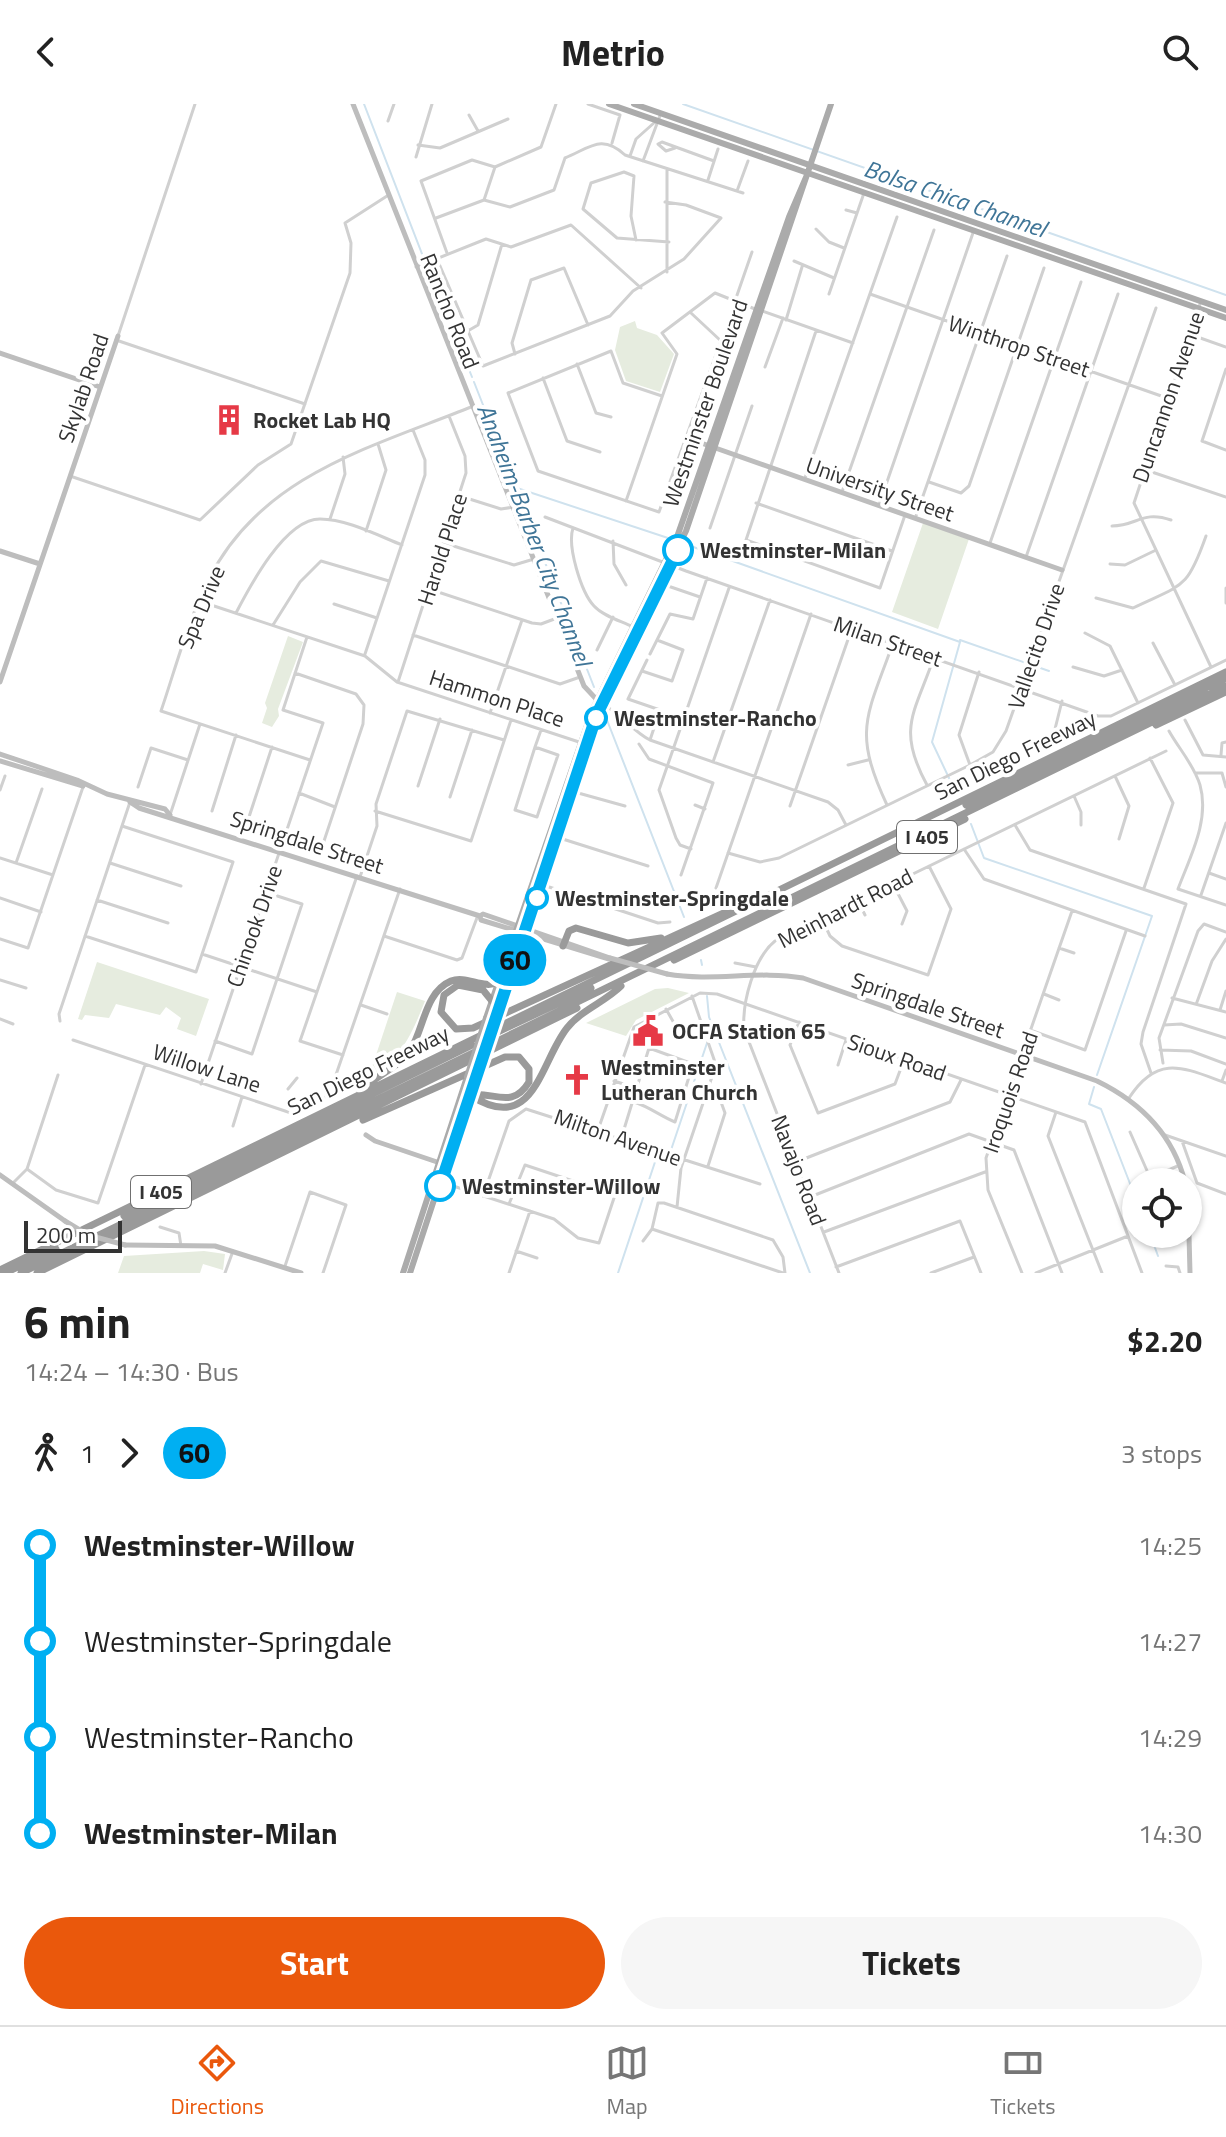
<!DOCTYPE html>
<meta charset="utf-8">
<style>
:root{--surface:#fff;--page:#f6f6f6;--text:#222;--muted:#767676;--line:#e0e0e0;--accent:#ea580c}
body{margin:0;font-family:"Titillium Web",sans-serif;background:var(--page);color:var(--text);height:100vh;display:flex;flex-direction:column;font-size:30px;white-space:nowrap}
*{box-sizing:border-box;margin:0}
p{font-size:26px;color:var(--muted)}
.icon{flex:none;width:44px;height:44px;fill:none;stroke:currentColor;stroke-width:2;stroke-linecap:round;stroke-linejoin:round}
.map{position:relative;height:1169px;overflow:hidden}
.panel{display:flex;flex-direction:column;background:var(--surface);flex:1}
.panel>*{flex:none}
.badge{padding:0 16px;border-radius:26px;font-size:28px;line-height:52px}
.fabs{position:absolute;left:1122px;top:1064px;display:grid;gap:16px}
.fabs a{display:grid;place-items:center;width:80px;height:80px;border-radius:50%;background:var(--surface);box-shadow:0 2px 6px #0004;font-size:40px}
.scale{position:absolute;left:24px;bottom:20px;width:98px;box-sizing:border-box;padding-left:8px;border:4px solid #333;border-top:0;font-size:22px;line-height:28px;white-space:nowrap;color:#333;-webkit-text-stroke:6px #fff;paint-order:stroke}
.map>.badge{position:absolute;translate:-50% -50%;box-shadow:0 0 0 4px #fff}
.legs{display:flex;align-items:center;gap:12px;height:88px;padding:0 24px;font-size:26px}
.legs p{margin-inline-start:auto}
.head{display:flex;align-items:center;justify-content:space-between;height:136px;padding:0 24px}
h1{font-size:44px;font-weight:700;line-height:60px}
.button{display:flex;gap:16px;margin-top:auto;padding:16px 24px}
.button a{flex:1;height:92px;border-radius:48px;background:var(--accent);color:#fff;font-size:32px;font-weight:700;line-height:92px;text-align:center}
.button a+a{background:var(--page);color:var(--text)}
ul{padding:0 24px;list-style:none}
li{display:flex;align-items:center;gap:28px;height:96px;font-size:30px}
li i{display:grid;place-items:center;width:12px;height:100%;margin:0 10px;background:currentColor}
li i::after{content:'';width:20px;height:20px;margin:-10px;border:6px solid;border-radius:50%;background:var(--surface)}
li p{margin-inline-start:auto}
li:first-child i{background:linear-gradient(#0000 50%,currentColor 0)}
li:last-child i{background:linear-gradient(currentColor 50%,#0000 0)}
header{display:flex;justify-content:space-between;align-items:center;height:104px;padding:0 24px;background:var(--surface);font-size:36px;font-weight:700}
.tab-bar{display:flex;justify-content:space-around;align-items:center;height:112px;border-top:2px solid var(--line);background:var(--surface);font-size:22px;color:var(--muted)}
.tab-bar a{display:grid;justify-items:center;gap:4px}
.tab-bar .selected{color:var(--accent)}
.map>svg:first-child{display:block}
.green{fill:#e6ecdf}
.lines{fill:none;stroke-linecap:round;stroke-linejoin:round}
.stream{stroke:#cfe2ee;stroke-width:2}
.street{stroke:#d0d0d0;stroke-width:3}
.secondary{stroke:#bdbdbd;stroke-width:5}
.primary{stroke:#ababab;stroke-width:6}
.highway{stroke:#9a9a9a;stroke-width:7}
.secondary-bridge{stroke:#bdbdbd;stroke-width:5}
.primary-bridge{stroke:#ababab;stroke-width:6}
.line-1-casing{stroke:#fff;stroke-width:18}
.line-1{stroke:#00aff2;stroke-width:12}
.stop-1-dot{fill:#fff;stroke:#00aff2;stroke-width:4}
.labels{text-anchor:middle;stroke-width:8;stroke-linejoin:round;paint-order:stroke}
.shield{fill:#fff;stroke:#707070;stroke-width:2}
.shield-label{font-size:20px;font-weight:bold;fill:#333}
.street-label{font-size:22px;fill:#333;stroke:#fff}
.poi-label{font-size:22px;font-weight:bold;fill:#333;stroke:#fff;text-anchor:start}
.stop-label{font-size:22px;font-weight:bold;fill:#333;stroke:#fff;text-anchor:start}
.water-label{font-size:24px;font-style:italic;fill:#3f7597;stroke:#fff}
</style>
<header><svg class="icon" aria-label="back" viewBox="0 0 24 24"><path d="M15 5l-7 7 7 7"/></svg>Metrio<svg class="icon" aria-label="search" viewBox="0 0 24 24"><circle cx="10" cy="10" r="6"/><path d="M15 15l6 6"/></svg></header>
<div class="map">
<svg width="1226" height="1169" viewBox="0 0 1226 1169">
<rect width="100%" height="100%" fill="#fff"/>
<path class="green" d="M635,217L637,224L657,231L674,250L660,288L626,277L615,246L620,223Z
M923,419L969,435L938,525L892,508Z
M288,532L303,538L278,605L279,612L272,623L262,619L267,604L265,599Z
M97,858L209,895L196,932L177,925L181,914L166,903L160,911L116,900L109,914L85,911L82,916L78,915Z
M668,884L689,889L636,916L626,932L586,919L655,885Z
M397,888L425,897C411,932 401,955 368,975Z
M204,1147L225,1150L223,1166L203,1160L200,1169H118L124,1152Z"/>
<g class="lines">
<path class="stream" d="M364,0L424,155
M683,0L1226,191
M428,163L472,273
M474,278L594,583
M517,384L671,435
M685,440L960,538L932,638L957,691
M960,536L1049,567
M605,611L684,813
M971,720L984,754L1152,812L1097,971
M701,856L702,861
M707,892L709,913L810,1169
M1094,983L1089,1000L1101,1005L1136,1095
M671,1046L707,939
M1150,1130L1158,1152
M618,1169L657,1052"/>
<path class="street" d="M588,0L620,11L612,39
M469,11L478,27
M388,17L394,0
M418,41L440,44L508,15
M675,44L666,47L658,40L662,38L714,57
M630,52L636,35L655,18
M416,53L432,0
M643,57L661,9
M667,65V168
M708,76L718,45
M737,87L748,57
M484,96L495,63L541,43L556,0
M846,106L857,109
M436,114L484,96L510,103L554,86L565,54C591,43 602,30 625,51L743,89
M816,125L829,138L844,144
M636,136L631,112L634,72L624,68L591,79L583,105L617,134L669,138
M447,149L421,77L472,56L495,63
M437,155L483,262L610,212L633,187L684,155L721,114L686,101L665,98
M794,157L834,174
M416,163L486,135L511,143L571,121L641,184
M829,190L864,89
M870,190L1167,294
M735,197L752,148
M1201,197L1134,399L1211,563
M762,207L853,239
M786,216L802,163
M816,227L746,436L880,484L905,411
M466,228L478,221L502,140
M1189,230L1226,243
M118,232L195,0
M116,236L305,300
M515,250L512,239L531,176L564,164L588,221
M577,260L596,309L611,313
M765,263L783,214
M1226,265L1202,337L1226,346
M543,274L567,337L600,348
M662,292L623,279L611,247L508,289L538,367L659,408L721,237L691,209
M1143,365L1226,393
M70,372L200,416L258,361L291,340L350,169L351,139L345,119L387,92
M805,374L897,113
M929,378L961,389L969,382L1044,164
M842,388L934,126
M460,392L501,405L514,403
M626,397L677,250L662,229L715,189L755,205
M756,399L892,447
M879,401L974,126
M916,412L1007,152
M545,413L686,467L1098,612H1111L1226,556
M330,415L345,370L343,353
M1112,422C1137,422 1142,406 1171,416
M573,424C567,442 581,488 594,502C603,512 621,517 633,523
M710,424L752,302
M366,427L386,366L378,340
M613,437L614,460L626,481
M444,439L514,461L534,455
M990,439L1081,178
M1026,453L1118,190
M1110,460L1125,461L1154,447
M668,482L700,493
M1226,484V499
M429,485L532,519L541,520L557,514
M1096,494L1133,504C1183,480 1187,486 1206,432
M199,497L365,552L397,578L579,638
M334,500L377,514
M236,509C250,482 285,415 320,415C346,415 377,431 402,441
M273,521L300,478L321,457L389,477
M1085,529L1110,542L1138,599
M413,531L560,580L580,573
M1153,539L1175,581
M597,546L613,513
M365,550L425,371V356L413,326
M650,550L670,510L693,515L707,474
M647,556L628,595L660,606L650,636
M1073,563L1104,572L1122,566
M642,567L672,577L683,546L657,536
M295,569L356,590L364,601L363,620L322,743
M398,578L466,369L465,352L449,312
M602,600C621,609 632,627 650,636L828,698L838,706L846,721
M490,609L522,516
M1185,616L1203,651L1226,653
M1169,627C1179,645 1194,661 1200,681C1210,716 1190,753 1178,785L1226,801
M1047,638L1054,629L1062,597
M639,640L649,655L713,679L681,771
M535,643L558,651L537,713L515,706Z
M535,643L541,626
M1221,651L1222,639L1226,638
M310,656L161,607C176,563 188,516 209,475C261,371 372,343 471,303
M713,658L770,496
M848,661L868,656
M970,661L959,631L979,568
M1195,669H1222L1226,683
M1115,672L1129,702L1119,735
M927,681C896,624 915,609 934,553
M418,682L440,615
M138,683L151,644L188,656
M0,686L5,672
M571,687L625,702
M299,689L335,703
M1074,692L1081,708V721
M450,693L472,626
M695,701L705,705
M887,701C852,626 867,613 893,539
M790,702L852,524
M212,707L236,631
M375,707L471,737L511,616
M170,711L200,620
M247,719L272,643
M1015,721L1030,746L1186,800L1143,928L1141,940L1151,969
M550,731L648,762
M691,745L680,741L676,734L659,686L729,484
M964,745L984,775L1145,832
M728,749L760,758L779,754L970,661L993,648L1006,627L1156,204
M0,754L53,771
M16,759L42,685
M110,759L181,782
M1209,769L1226,775
M360,773L377,722L376,700L407,607L504,636
M534,778L658,819L670,818
M893,780L907,807L902,820
M716,784L811,510
M1144,784L1173,699L1150,654
M1201,791L1226,719
M0,794L41,808
M97,796L168,819
M858,797L865,811
M822,815L830,832L842,842L928,871L951,805L929,762
M85,832L196,868L233,758L122,722
M384,832L457,856L462,854L478,811
M0,835L28,844L83,683
M1059,844L1074,849
M202,850L317,888
M735,859L756,863
M0,876L26,884
M1044,890L1059,896
M1172,894L1226,908
M1197,898L1212,857L1226,835
M361,901L387,910
M666,905L683,935
M1220,906L1226,887
M0,915L13,920
M60,917L59,910L130,698
M799,918L790,941L818,1009L895,980L904,956
M1164,921L1181,920L1226,934
M1030,926L1085,946L1126,827
M73,936L291,1009L329,991L400,785
M215,937L252,950L302,800L265,788
M1160,946L1191,947L1226,960
M343,951L300,937L357,772
M1163,959L1159,934L1198,827L1204,820L1226,828
M838,961L846,936
M614,977L633,983
M1222,977L1226,966
M201,980L323,619L283,606L307,533
M288,985L297,974
M1129,994C1158,949 1184,964 1226,979
M1056,1008L1048,1032L1102,1169
M233,1022L242,993
M598,1026L634,923L700,889L717,890L1085,1018L1142,1169
M1130,1028L1152,1078
M1165,1031L1226,1052
M621,1035L649,944L693,960L675,1018C660,1012 650,1003 634,998
M1182,1037L1197,1079L1226,1090
M796,1058L950,998L961,976
M525,1061L615,1091
M708,1062L725,1009L717,987L709,983
M27,1065L56,1086L98,1099L145,961
M1150,1074L1180,1061
M441,1078L554,1115L578,1134L599,1139
M13,1079L27,1065L58,971
M483,1092L509,1017L526,1005L760,1080
M810,1093L969,1030L1014,1046L1062,1169
M509,1100L525,1061
M677,1103L681,1064L716,961L692,892
M160,1123L179,1129L181,1142
M652,1125L783,1169
M824,1128L985,1068
M643,1137L652,1125L658,1099H664L773,1136L783,1153L785,1169
M599,1139L615,1091
M516,1147L537,1154
M285,1162L310,1088L346,1101L323,1169
M1166,1162L1178,1163L1180,1169
M836,1163L960,1117L981,1169
M225,1169L233,1147
M509,1169L530,1107
M839,1169L744,925C742,898 754,854 775,837L1166,647
M931,1169L974,1153
M1022,1169L988,1086L986,1054L1072,807
M1036,1169L1128,1132"/>
<path class="secondary" d="M353,0L584,582L598,597
M0,249L100,283
M687,334L1062,466
M0,447L40,460
M0,578L118,232
M0,650L77,676L107,690L165,705L170,711
M0,657L83,682
M130,698L139,704L480,812
M480,812L483,810L610,854
M480,812L481,816L609,855
M667,870C713,878 758,866 803,874L1097,977C1140,998 1173,1031 1185,1078
M366,1031L375,1037L440,1059
M0,1071L65,1117
M1188,1093L1190,1169
M125,1141L215,1142L301,1169"/>
<path class="primary" d="M609,0L1226,214
M634,0L1226,206
M494,910L527,824L597,610L686,427L831,0
M486,914L592,607L677,433L789,113L807,71
M403,1169L467,973
M410,1169L476,968"/>
<path class="highway" d="M1156,621L1226,588
M966,701L1226,574
M563,842L569,827L576,824L628,839L661,834
M674,856L965,715
M492,897L483,886L458,881L444,891L441,908L456,925L473,924L739,802
M483,935L591,884
M360,988C375,971 398,965 411,945C424,924 425,888 451,877C467,871 483,886 499,878
M470,991C534,1033 540,958 567,924C581,906 605,898 621,882
M363,1016L505,953H519L529,965V978C512,1006 494,987 470,991
M124,1112L472,941
M0,1166L1226,568
M5,1169L56,1145
M21,1169L1226,582
M37,1169L577,904"/>
<path class="secondary-bridge" d="M610,854L667,870
M65,1117L88,1131L125,1141"/>
<path class="primary-bridge" d="M476,968L494,910
M467,973L486,914"/>
</g>
<g class="lines">
<defs>
<path id="line-1" d="M440,1082L597,610L678,446"/>
</defs>
<use href="#line-1" class="line-1-casing"/>
<use href="#line-1" class="line-1"/>
</g>
<defs>
<symbol id="building-bare" viewBox="-9 -9 18 18"><path d="M-4-6H4V6H1V3H-1V6H-4ZM-2.5-4.3h1.7v1.8h-1.7ZM.8-4.3h1.7v1.8H.8ZM-2.5-1h1.7V.8h-1.7ZM.8-1h1.7V.8H.8Z" fill="#e63946" stroke="#fff" stroke-width="2.5" paint-order="stroke"/></symbol>
<symbol id="civic-bare" viewBox="-9 -9 18 18"><path d="M-.6-6.5H3V-4.5H.6V-3L4-1V1h2V6H-6V1h2V-1L-.6-3ZM-1.2 2.5V6h2.4V2.5Z" fill="#e63946" stroke="#fff" stroke-width="2.5" paint-order="stroke"/></symbol>
<symbol id="church-bare" viewBox="-9 -9 18 18"><path d="M-1.2-6h2.4v3.5h3.3v2.4h-3.3V6h-2.4V-.1h-3.3v-2.4h3.3Z" fill="#e63946" stroke="#fff" stroke-width="2.5" paint-order="stroke"/></symbol>
</defs>
<g fill-rule="evenodd">
<use href="#building-bare" x="207" y="294" width="44" height="44"/>
<use href="#civic-bare" x="626" y="905" width="44" height="44"/>
<use href="#church-bare" x="555" y="954" width="44" height="44"/>
</g>
<g class="stop-1-dot">
<circle cx="678" cy="446" r="14"/>
<circle cx="596" cy="614" r="10"/>
<circle cx="537" cy="794" r="10"/>
<circle cx="440" cy="1082" r="14"/>
</g>
<g class="labels">
<g class="shield">
<rect x="897" y="717" width="60" height="32" rx="6"/>
<rect x="131" y="1072" width="60" height="32" rx="6"/>
</g>
<g class="shield-label">
<text x="927" y="740">I 405</text>
<text x="161" y="1095">I 405</text>
</g>
<g class="street-label">
<text transform="translate(450 207) rotate(68)" y="8">Rancho Road</text>
<text transform="translate(1019 242) rotate(19)" y="8">Winthrop Street</text>
<text transform="translate(83 284) rotate(-71)" y="8">Skylab Road</text>
<text transform="translate(1168 293) rotate(-71)" y="8">Duncannon Avenue</text>
<text transform="translate(705 299) rotate(-71)" y="8">Westminster Boulevard</text>
<text transform="translate(880 385) rotate(19)" y="8">University Street</text>
<text transform="translate(442 445) rotate(-72)" y="8">Harold Place</text>
<text transform="translate(201 503) rotate(-67)" y="8">Spa Drive</text>
<text transform="translate(888 537) rotate(19)" y="8">Milan Street</text>
<text transform="translate(1036 542) rotate(-71)" y="8">Vallecito Drive</text>
<text transform="translate(497 594) rotate(18)" y="8">Hammon Place</text>
<text transform="translate(1015 651) rotate(-26)" y="8">San Diego Freeway</text>
<text transform="translate(307 738) rotate(18)" y="8">Springdale Street</text>
<text transform="translate(845 804) rotate(-27)" y="8">Meinhardt Road</text>
<text transform="translate(254 822) rotate(-71)" y="8">Chinook Drive</text>
<text transform="translate(928 901) rotate(19)" y="8">Springdale Street</text>
<text transform="translate(897 953) rotate(19)" y="8">Sioux Road</text>
<text transform="translate(207 964) rotate(18)" y="8">Willow Lane</text>
<text transform="translate(368 966) rotate(-26)" y="8">San Diego Freeway</text>
<text transform="translate(1010 988) rotate(-71)" y="8">Iroquois Road</text>
<text transform="translate(618 1033) rotate(19)" y="8">Milton Avenue</text>
<text transform="translate(799 1066) rotate(69)" y="8">Navajo Road</text>
</g>
<g class="poi-label">
<text x="253" y="324">Rocket Lab HQ</text>
<text x="672" y="935">OCFA Station 65</text>
<text x="601" y="971">Westminster<tspan x="601" dy="25">Lutheran Church</tspan></text>
</g>
<g class="stop-label">
<text x="700" y="454">Westminster-Milan</text>
<text x="614" y="622">Westminster-Rancho</text>
<text x="555" y="802">Westminster-Springdale</text>
<text x="462" y="1090">Westminster-Willow</text>
</g>
<g class="water-label">
<text transform="translate(955 95) rotate(19)" y="8">Bolsa Chica Channel</text>
<text transform="translate(534 431) rotate(69)" y="8">Anaheim-Barber City Channel</text>
</g>
</g>
</svg>
<div class="fabs">
<a><svg class="icon" aria-label="locate" viewBox="0 0 24 24"><circle cx="12" cy="12" r="6"/><path d="M12 2v4M12 18v4M2 12h4M18 12h4"/></svg></a>
</div>
<div class="scale">200 m</div>
<b class="badge" style="left:515px;top:856px;background:#00aff2;color:#111">60</b>
</div>
<section class="panel">
<div class="head"><div><h1>6 min</h1><p>14:24 – 14:30 · Bus</p></div><b>$2.20</b></div>
<div class="legs"><svg class="icon" aria-label="walk" viewBox="0 0 24 24"><circle cx="13" cy="4" r="2"/><path d="M13 8l-2 6 4 7M11 14l-3 7M7 12l3-4h3l4 4"/></svg>1<svg class="icon" aria-label="forward" viewBox="0 0 24 24"><path d="M9 5l7 7-7 7"/></svg><b class="badge" style="background:#00aff2;color:#111">60</b><p>3 stops</p></div>
<ul>
<li><i style="color:#00aff2"></i><b>Westminster-Willow</b><p>14:25</p></li>
<li><i style="color:#00aff2"></i><span>Westminster-Springdale</span><p>14:27</p></li>
<li><i style="color:#00aff2"></i><span>Westminster-Rancho</span><p>14:29</p></li>
<li><i style="color:#00aff2"></i><b>Westminster-Milan</b><p>14:30</p></li>
</ul>
<div class="button"><a>Start</a><a>Tickets</a></div>
</section>
<nav class="tab-bar">
<a class="selected"><svg class="icon" aria-label="directions" viewBox="0 0 24 24"><path d="M12 3l9 9-9 9-9-9zM9 14v-3h6M13 9l2 2-2 2"/></svg>Directions</a>
<a><svg class="icon" aria-label="map" viewBox="0 0 24 24"><path d="M3 6l6-2 6 2 6-2v14l-6 2-6-2-6 2zM9 4v14M15 6v14"/></svg>Map</a>
<a><svg class="icon" aria-label="tickets" viewBox="0 0 24 24"><path d="M3 7h18v10H3zM15 7v10"/></svg>Tickets</a>
</nav>
